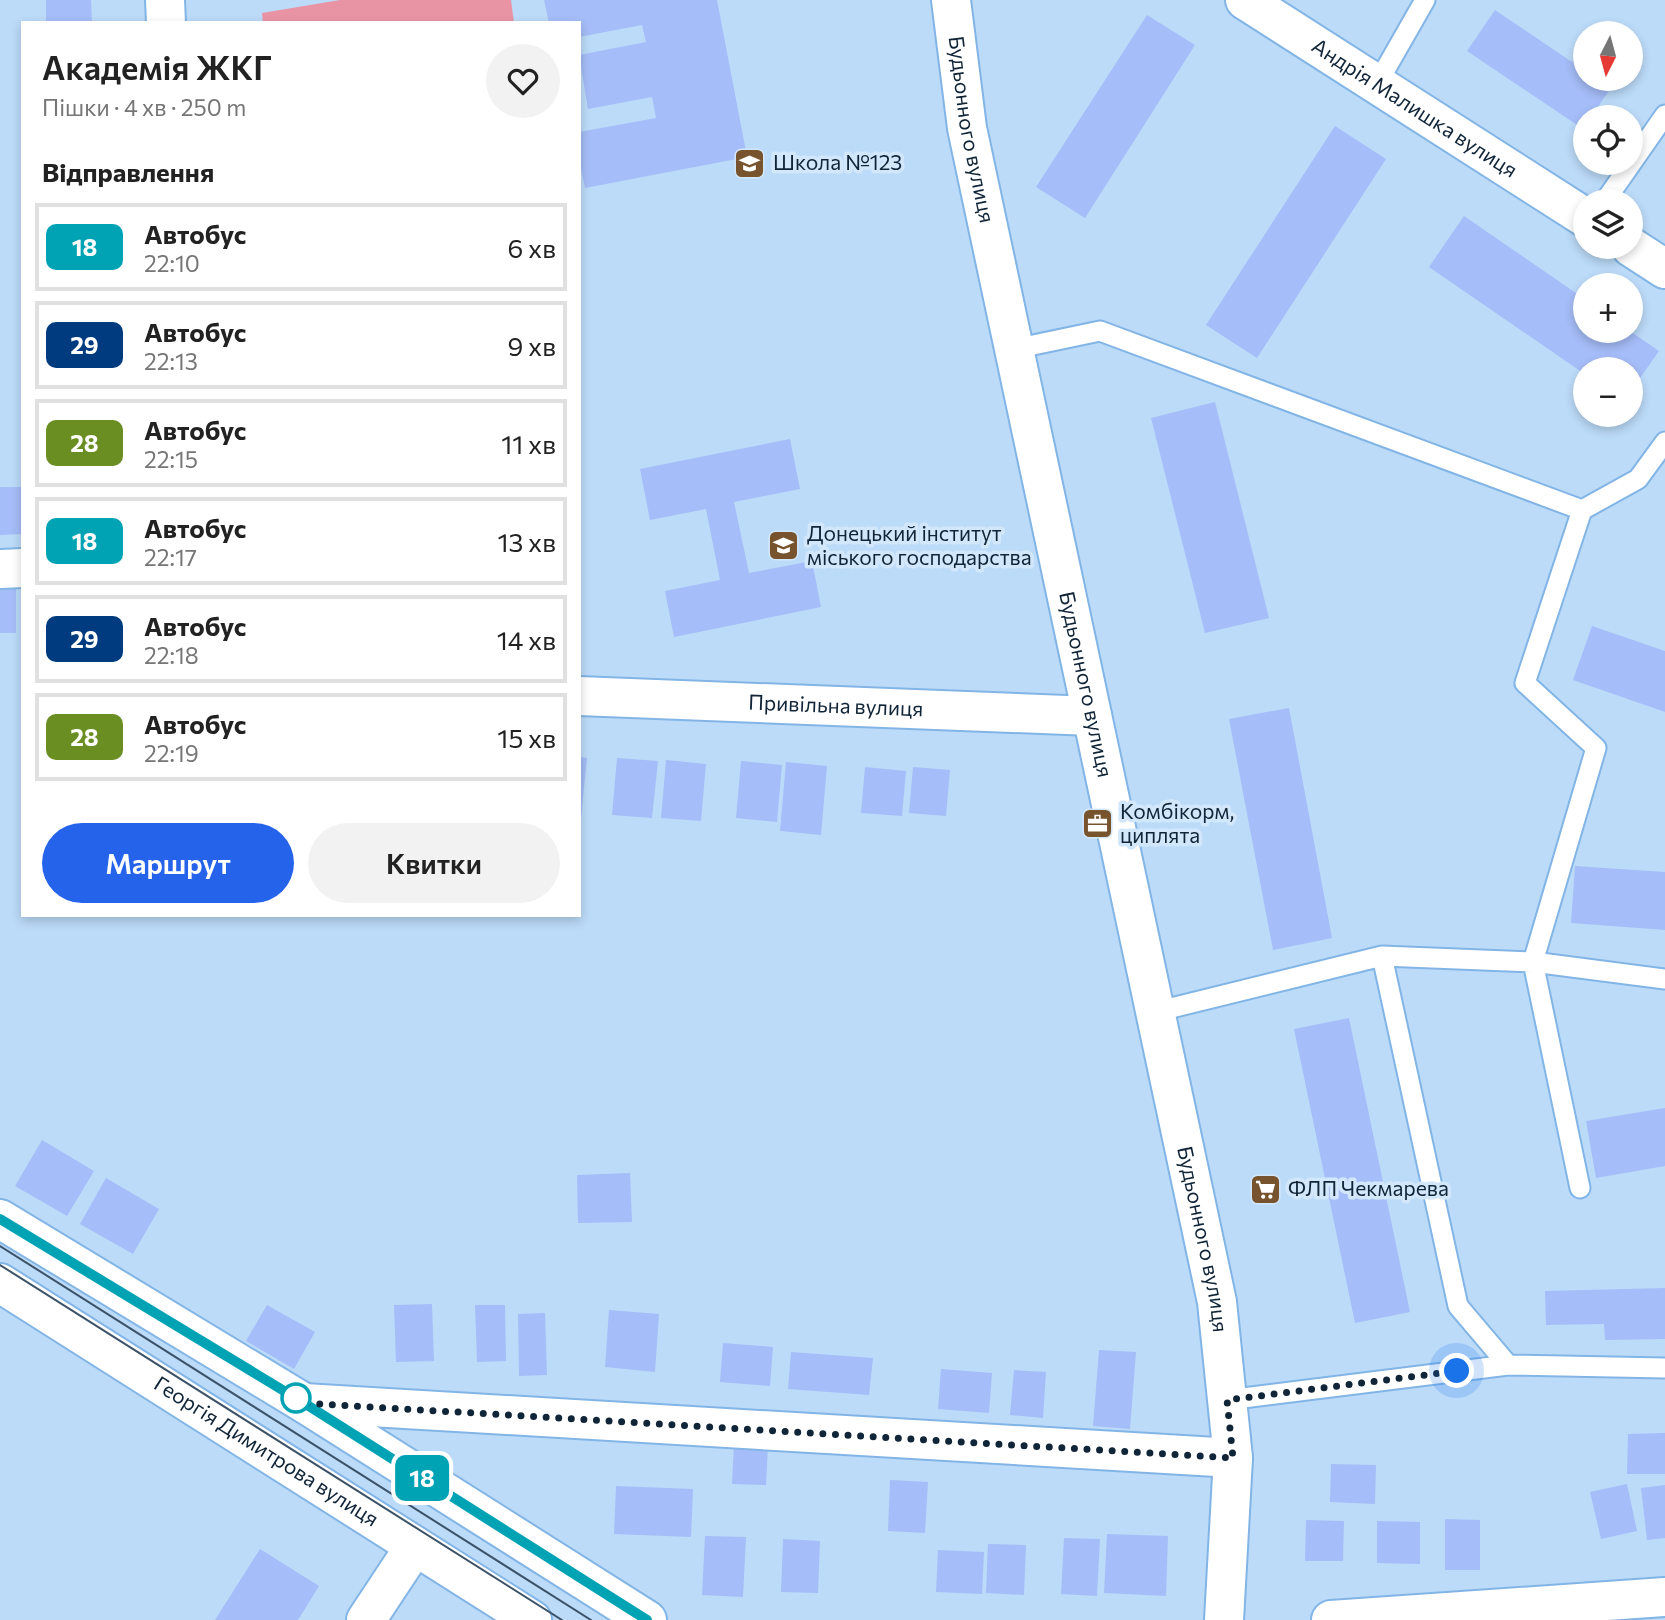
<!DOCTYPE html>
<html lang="uk">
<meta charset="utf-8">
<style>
:root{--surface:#fff;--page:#f2f2f2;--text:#222;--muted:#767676;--line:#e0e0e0;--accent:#2563eb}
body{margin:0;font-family:Commissioner,sans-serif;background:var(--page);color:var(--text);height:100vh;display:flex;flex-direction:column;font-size:26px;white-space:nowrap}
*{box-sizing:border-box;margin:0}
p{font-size:23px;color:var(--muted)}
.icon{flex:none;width:38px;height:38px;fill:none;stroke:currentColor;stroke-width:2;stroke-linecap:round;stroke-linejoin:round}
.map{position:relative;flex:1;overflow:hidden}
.panel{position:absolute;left:21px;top:21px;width:560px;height:896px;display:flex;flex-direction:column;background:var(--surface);border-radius:0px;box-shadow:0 4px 10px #0003}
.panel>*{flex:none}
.badge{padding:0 14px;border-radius:10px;font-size:24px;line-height:46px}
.needle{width:46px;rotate:186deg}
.buttons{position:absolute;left:1573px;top:21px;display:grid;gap:14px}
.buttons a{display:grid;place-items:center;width:70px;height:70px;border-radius:50%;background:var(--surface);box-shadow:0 4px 10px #0003;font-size:35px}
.you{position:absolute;width:35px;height:35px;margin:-18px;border:5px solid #fff;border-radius:50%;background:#1a73e8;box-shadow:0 0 0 10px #1a73e833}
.map>.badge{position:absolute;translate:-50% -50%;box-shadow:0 0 0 4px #fff}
h2{padding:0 21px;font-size:26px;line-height:63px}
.round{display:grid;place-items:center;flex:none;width:74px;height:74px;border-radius:37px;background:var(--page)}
.headline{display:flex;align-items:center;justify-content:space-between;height:119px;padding:0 21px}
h1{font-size:33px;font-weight:600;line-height:52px}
.action{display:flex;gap:14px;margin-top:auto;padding:14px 21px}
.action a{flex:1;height:80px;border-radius:42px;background:var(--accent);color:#fff;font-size:28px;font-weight:600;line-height:80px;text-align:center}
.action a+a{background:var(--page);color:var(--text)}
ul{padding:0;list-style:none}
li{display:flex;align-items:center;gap:21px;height:88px;margin:0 14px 10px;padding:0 7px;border:4px solid var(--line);border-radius:0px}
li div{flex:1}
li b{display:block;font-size:26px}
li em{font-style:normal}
li .badge{min-width:77px;font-weight:700;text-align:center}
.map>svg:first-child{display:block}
.green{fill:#e994a4}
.building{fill:#a5bdf8}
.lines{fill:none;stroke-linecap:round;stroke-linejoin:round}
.service-casing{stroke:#82b5e5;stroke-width:23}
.minor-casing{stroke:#82b5e5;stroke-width:42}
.tertiary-casing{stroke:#82b5e5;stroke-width:42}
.secondary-casing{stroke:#82b5e5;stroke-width:42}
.service{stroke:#fff;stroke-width:19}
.minor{stroke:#fff;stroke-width:38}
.tertiary{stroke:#fff;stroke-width:38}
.secondary{stroke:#fff;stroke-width:38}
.tram{stroke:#3c5268;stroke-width:2}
.line-casing{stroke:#fff;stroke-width:16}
.line{stroke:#00a3b4;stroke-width:10}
.walk{stroke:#112538;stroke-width:7;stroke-dasharray:0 12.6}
.stop-dot{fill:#fff;stroke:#00a3b4;stroke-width:3.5}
.labels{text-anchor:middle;stroke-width:7;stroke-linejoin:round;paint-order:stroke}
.street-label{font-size:21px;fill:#112538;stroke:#d3e7fb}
.poi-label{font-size:21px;fill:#112538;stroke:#d3e7fb;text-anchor:start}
</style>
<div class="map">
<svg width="1665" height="1620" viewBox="0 0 1665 1620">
<rect width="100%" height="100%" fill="#bcdbf9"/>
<path class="green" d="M340,0H511L514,23H263L262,13Z"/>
<path class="building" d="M46,0H91L92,23H46Z
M544,0H717L747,157L585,188L579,160V132L656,118L652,97L588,109L579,55L646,42L642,25L579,37V23H549Z
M1495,10L1572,62L1586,42V79H1617L1591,117H1586L1583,129L1467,51Z
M1147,15L1195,45L1085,218L1036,187Z
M1335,126L1386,159L1257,358L1206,325Z
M1464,216L1586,300V331H1630L1659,351L1631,391V369H1586V375L1429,267Z
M1215,402L1269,618L1205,633L1151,418Z
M790,439L800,489L734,502L749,573L812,561L821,607L674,637L665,591L720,580L706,509L650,520L640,469Z
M0,487H23V534L0,535Z
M0,588H16V633H0Z
M1592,626L1665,651V712L1573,680Z
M1289,708L1332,938L1273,950L1229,719Z
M579,757L587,758L581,817L579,816Z
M617,758L658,761L652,818L612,815Z
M666,760L706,764L701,821L661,818Z
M741,761L782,765L777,822L736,818Z
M786,762L827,766L821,835L780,831Z
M865,767L906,771L902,816L861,813Z
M913,767L950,770L946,816L909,813Z
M1575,866L1665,872V930L1571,923Z
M1349,1018L1410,1312L1355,1323L1294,1029Z
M1665,1108V1166L1596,1178L1586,1121Z
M42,1140L94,1171L67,1216L15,1186Z
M630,1173L632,1222L578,1223L577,1175Z
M106,1178L159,1209L133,1254L80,1224Z
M1665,1288V1339L1605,1340L1604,1324L1546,1325L1545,1291Z
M432,1304L434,1361L396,1362L394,1305Z
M267,1305L315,1332L294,1369L246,1341Z
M475,1305H505L506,1361L477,1362Z
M609,1310L659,1314L655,1372L605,1367Z
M545,1313L547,1375L519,1376L518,1314Z
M723,1343L773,1347L770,1386L720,1382Z
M1099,1350L1136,1352L1130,1429L1093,1426Z
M791,1352L873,1358L869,1395L788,1389Z
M941,1369L992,1373L989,1413L938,1409Z
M1014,1370L1046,1372L1043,1418L1010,1415Z
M1665,1433V1474H1627L1628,1434Z
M734,1444L768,1445L766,1485L732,1484Z
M1331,1464L1376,1465L1375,1504L1330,1502Z
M890,1480L928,1482L925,1533L888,1531Z
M1627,1484L1637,1531L1601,1539L1590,1492Z
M1665,1485V1538L1647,1540L1641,1488Z
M616,1486L693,1489L691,1537L614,1534Z
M1445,1519L1480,1520V1570H1445Z
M1306,1520L1344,1521L1343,1561H1305Z
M1377,1521L1420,1522V1564L1377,1563Z
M1107,1534L1168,1536L1166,1596L1104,1593Z
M705,1536L746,1537L743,1597L702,1595Z
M1064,1538L1100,1539L1097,1596L1061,1594Z
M783,1539L820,1541L818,1593L781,1592Z
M988,1544L1026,1545L1024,1595L986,1593Z
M260,1549L319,1586L298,1620H215Z
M938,1550L984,1552L982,1594L936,1592Z"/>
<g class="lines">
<defs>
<path id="service" d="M1377,84L1425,0
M1605,201L1665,115
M1014,349L1100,331L1582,510
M1155,1012L1382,956
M1580,1188L1533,962L1596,748L1525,683L1582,510L1638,479L1665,442
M1508,1365L1458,1306L1382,956L1533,962L1665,979
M1227,1400L1508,1365L1665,1368"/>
<g id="minor">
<path d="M165,0L166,23"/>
<path id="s1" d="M1245,0L1586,218"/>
<path d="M1631,247L1665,269"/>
<path d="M0,569L23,568"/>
<path id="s2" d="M579,696L1092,716"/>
<path d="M304,1403L1233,1458"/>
<path d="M366,1620L415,1546"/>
<path d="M1331,1620L1665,1597"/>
</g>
<g id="tertiary">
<path d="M0,1219L304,1403L647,1620"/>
<path id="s3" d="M0,1283L532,1620"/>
</g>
<g id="secondary">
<path id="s4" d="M951,0L967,128L1217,1302L1233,1458L1224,1620"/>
</g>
</defs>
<use href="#service" class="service-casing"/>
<use href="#minor" class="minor-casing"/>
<use href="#tertiary" class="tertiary-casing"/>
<use href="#secondary" class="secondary-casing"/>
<use href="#service" class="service"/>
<use href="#minor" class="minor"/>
<use href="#tertiary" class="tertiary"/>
<use href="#secondary" class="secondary"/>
<path class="tram" d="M0,1246L591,1620
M0,1265L562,1620"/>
</g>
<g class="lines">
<defs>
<path id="line" d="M0,1219L304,1403L647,1620"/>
</defs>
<use href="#line" class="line-casing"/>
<use href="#line" class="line"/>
<path class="walk" d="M296,1398L304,1403L1233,1458L1227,1400L1457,1371"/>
</g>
<defs>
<symbol id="school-square" viewBox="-11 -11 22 22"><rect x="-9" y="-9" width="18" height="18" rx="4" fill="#77542d" stroke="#d3e7fb"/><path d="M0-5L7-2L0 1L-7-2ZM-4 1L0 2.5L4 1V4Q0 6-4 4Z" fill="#fff"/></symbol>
<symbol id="university-square" viewBox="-11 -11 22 22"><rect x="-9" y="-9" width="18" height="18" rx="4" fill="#77542d" stroke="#d3e7fb"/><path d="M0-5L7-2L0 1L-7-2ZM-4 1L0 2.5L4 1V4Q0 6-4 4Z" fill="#fff"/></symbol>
<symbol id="office-square" viewBox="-11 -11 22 22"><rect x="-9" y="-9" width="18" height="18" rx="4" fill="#77542d" stroke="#d3e7fb"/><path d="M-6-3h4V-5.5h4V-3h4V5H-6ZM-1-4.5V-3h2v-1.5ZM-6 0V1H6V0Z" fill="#fff"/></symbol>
<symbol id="supermarket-square" viewBox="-11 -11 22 22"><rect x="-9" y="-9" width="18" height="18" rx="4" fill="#77542d" stroke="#d3e7fb"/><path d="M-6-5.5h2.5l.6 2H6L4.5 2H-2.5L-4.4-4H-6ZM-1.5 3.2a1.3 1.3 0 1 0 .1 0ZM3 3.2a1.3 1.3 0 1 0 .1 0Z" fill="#fff"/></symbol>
</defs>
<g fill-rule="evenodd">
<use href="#school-square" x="732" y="146" width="35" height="35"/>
<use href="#university-square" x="766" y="528" width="35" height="35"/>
<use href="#office-square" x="1080" y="806" width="35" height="35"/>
<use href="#supermarket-square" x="1248" y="1172" width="35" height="35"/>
</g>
<circle class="stop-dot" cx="296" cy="1398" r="14"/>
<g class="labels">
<g class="street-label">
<text dy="7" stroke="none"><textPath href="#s1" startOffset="201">Андрія Малишка вулиця</textPath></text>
<text dy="7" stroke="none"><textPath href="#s4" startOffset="131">Будьонного вулиця</textPath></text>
<text dy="7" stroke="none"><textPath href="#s4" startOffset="698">Будьонного вулиця</textPath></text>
<text dy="7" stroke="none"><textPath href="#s2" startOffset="257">Привільна вулиця</textPath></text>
<text dy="7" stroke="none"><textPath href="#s4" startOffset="1265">Будьонного вулиця</textPath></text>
<text dy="7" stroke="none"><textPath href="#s3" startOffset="315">Георгія Димитрова вулиця</textPath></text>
</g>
<g class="poi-label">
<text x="773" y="170">Школа №123</text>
<text x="807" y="541">Донецький інститут<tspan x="807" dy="24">міського господарства</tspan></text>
<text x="1120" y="819">Комбікорм,<tspan x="1120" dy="24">циплята</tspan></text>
<text x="1288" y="1196">ФЛП Чекмарева</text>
</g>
</g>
</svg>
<div class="buttons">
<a><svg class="needle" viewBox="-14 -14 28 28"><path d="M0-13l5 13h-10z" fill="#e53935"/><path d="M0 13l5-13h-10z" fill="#767676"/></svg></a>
<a><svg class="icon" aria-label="locate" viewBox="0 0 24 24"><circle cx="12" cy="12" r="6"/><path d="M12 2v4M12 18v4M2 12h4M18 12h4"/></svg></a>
<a><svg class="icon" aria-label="layers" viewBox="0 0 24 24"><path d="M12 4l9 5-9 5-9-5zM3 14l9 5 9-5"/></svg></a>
<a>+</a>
<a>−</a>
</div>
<div class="you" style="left:1457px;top:1371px"></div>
<b class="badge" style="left:422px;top:1478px;background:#00a3b4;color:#fff">18</b>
<section class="panel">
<div class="headline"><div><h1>Академія ЖКГ</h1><p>Пішки · 4 хв · 250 m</p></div><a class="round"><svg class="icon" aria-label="heart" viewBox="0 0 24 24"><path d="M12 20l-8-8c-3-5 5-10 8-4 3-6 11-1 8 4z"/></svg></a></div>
<h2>Відправлення</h2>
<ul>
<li><span class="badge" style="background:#00a3b4;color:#fff">18</span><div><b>Автобус</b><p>22:10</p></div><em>6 хв</em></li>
<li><span class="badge" style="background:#003b80;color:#fff">29</span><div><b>Автобус</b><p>22:13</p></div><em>9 хв</em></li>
<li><span class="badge" style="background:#6b8e23;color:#fff">28</span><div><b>Автобус</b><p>22:15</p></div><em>11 хв</em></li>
<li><span class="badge" style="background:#00a3b4;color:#fff">18</span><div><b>Автобус</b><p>22:17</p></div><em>13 хв</em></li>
<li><span class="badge" style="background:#003b80;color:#fff">29</span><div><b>Автобус</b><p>22:18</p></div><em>14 хв</em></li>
<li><span class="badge" style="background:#6b8e23;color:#fff">28</span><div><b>Автобус</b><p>22:19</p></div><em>15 хв</em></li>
</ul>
<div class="action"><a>Маршрут</a><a>Квитки</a></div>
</section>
</div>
